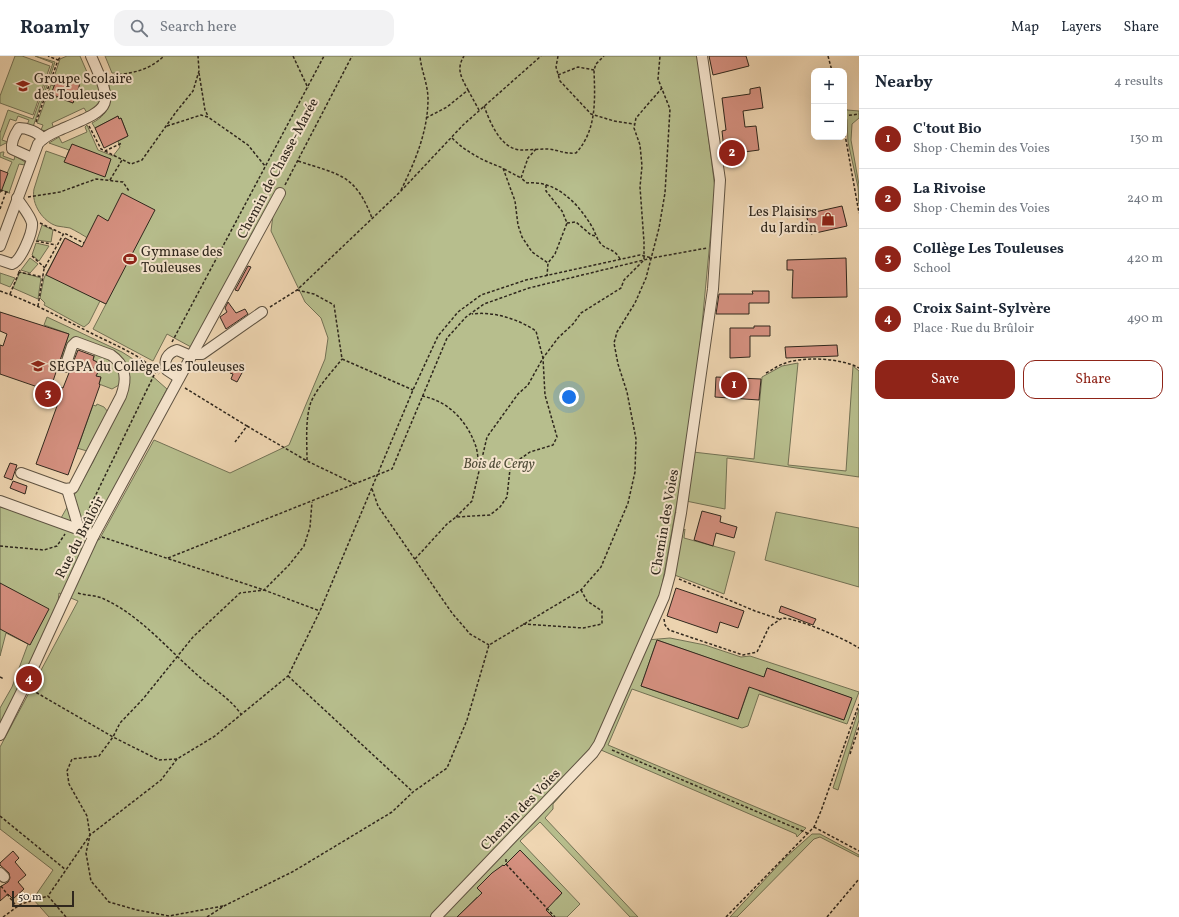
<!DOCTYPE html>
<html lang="en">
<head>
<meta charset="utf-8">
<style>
  :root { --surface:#fff; --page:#f2f2f3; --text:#1f2937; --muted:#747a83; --line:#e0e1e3; --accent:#8f2418 }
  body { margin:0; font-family:Vollkorn,serif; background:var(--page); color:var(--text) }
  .controls { position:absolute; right:12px; top:12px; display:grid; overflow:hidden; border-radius:8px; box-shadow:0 4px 16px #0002 }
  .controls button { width:36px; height:36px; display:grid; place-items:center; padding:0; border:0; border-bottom:1px solid var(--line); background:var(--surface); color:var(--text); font:20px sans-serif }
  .scale { position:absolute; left:12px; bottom:10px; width:62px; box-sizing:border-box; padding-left:4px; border:2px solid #2f271d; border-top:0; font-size:11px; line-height:14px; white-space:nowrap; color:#2f271d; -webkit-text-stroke:3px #f5e4cd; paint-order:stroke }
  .you { position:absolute; left:569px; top:341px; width:14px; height:14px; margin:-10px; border:3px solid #fff; border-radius:50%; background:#1a73e8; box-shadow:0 0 0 6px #1a73e833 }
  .badge { display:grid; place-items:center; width:26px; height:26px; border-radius:50%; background:var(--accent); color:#fff; font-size:13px; font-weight:700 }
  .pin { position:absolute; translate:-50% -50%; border:2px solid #fff; box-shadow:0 1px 4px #0006 }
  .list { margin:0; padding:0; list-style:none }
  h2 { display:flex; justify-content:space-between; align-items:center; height:52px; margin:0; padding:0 16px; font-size:17px }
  h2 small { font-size:13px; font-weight:400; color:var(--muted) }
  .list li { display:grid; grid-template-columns:26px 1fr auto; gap:12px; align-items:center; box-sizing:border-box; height:60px; padding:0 16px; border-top:1px solid var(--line) }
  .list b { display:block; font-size:15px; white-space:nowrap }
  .list p { margin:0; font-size:13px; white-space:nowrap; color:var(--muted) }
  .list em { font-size:13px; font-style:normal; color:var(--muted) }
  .actions { display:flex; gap:8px; padding:12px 16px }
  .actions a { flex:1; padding:9px 0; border:1px solid var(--accent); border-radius:12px; text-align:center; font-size:14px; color:var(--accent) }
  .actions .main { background:var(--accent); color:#fff }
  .icon { flex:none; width:22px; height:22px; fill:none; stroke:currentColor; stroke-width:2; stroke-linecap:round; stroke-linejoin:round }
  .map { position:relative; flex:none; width:859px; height:861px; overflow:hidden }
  header { display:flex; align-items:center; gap:24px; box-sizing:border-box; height:56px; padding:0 20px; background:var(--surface); border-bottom:1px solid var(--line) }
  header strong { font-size:19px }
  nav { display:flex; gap:22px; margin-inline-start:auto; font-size:14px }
  .search { width:280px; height:36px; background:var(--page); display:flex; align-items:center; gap:10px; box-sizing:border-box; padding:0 14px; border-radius:12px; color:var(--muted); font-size:15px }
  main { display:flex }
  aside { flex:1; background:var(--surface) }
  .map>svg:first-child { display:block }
  .green { fill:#b7be8d; stroke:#737255; fill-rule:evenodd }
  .building { fill:#d69181; stroke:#2f271d }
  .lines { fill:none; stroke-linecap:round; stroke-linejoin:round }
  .minor-casing { stroke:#5f5342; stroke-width:12 }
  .path { stroke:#2f271d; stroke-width:1.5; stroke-dasharray:3 2; stroke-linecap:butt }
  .minor { stroke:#f5e4cd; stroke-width:10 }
  .labels { text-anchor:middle; stroke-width:4; stroke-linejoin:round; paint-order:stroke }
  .poi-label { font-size:14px; fill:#2f271d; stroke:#f5e4cd; text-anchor:start }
  .street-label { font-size:14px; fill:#2f271d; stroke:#f5e4cd }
  .park-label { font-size:14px; font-style:italic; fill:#514d39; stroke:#f5e4cd }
</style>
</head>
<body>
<header>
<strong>Roamly</strong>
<div class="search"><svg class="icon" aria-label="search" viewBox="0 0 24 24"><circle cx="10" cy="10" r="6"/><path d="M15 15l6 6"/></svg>Search here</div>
<nav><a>Map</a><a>Layers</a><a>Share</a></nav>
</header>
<main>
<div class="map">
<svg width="859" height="861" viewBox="0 0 859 861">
  <rect width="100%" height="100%" fill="#efd6b2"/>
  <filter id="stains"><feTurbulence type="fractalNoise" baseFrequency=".005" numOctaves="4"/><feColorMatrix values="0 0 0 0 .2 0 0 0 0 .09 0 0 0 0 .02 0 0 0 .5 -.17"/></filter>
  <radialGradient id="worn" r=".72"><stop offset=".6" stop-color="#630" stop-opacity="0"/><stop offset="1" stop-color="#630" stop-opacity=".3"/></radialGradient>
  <g class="green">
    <polygon points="15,0 22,0 50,10 33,59 0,47 0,40"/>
    <polygon points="35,0 55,6 33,71 27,69 29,64 18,60 16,65 10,63 2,84 8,86 0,90 0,77 8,54 33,63 53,7"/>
    <path d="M67,0H80L90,23L96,21L102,35L100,49L87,57L84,52L52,67L54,73L46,75L41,74L43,69L37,67L51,29L54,30L55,41L73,47C76,40 78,34 80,27L63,20L54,21L60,3Z"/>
    <path d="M105,0H698L715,132L694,353L661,535L602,683L436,861H49L33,843L53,814L0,773V691L78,545L59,537L57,556L0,669V652L12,631L28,588L6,577L0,600V448L57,469L93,406L120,348L126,315L78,284L62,312L58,310L63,301L62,298L69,278L44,269L47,261L122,296L133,303L167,333L89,480L99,484L154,384L230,417L289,389L325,303L328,282L321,262L305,246L271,175L273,159L285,137L279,132L191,291L167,278L153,305L93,273L106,248L100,245L89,267L84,271L44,249L45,247L40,242L44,222L65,182L84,192L89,183C83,179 76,175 70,172C66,171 61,171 57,170C43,166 31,148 34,133L46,95L66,102L69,94L49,87L59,81L62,87L87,76L85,71L87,69L98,94L113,100L120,91L118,85L128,80L121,62L119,63L118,60L95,72L92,67C112,57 113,41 107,22L119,20L120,17H112Z"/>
    <polygon points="844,46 847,54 859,55 859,62 852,68 851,84 859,129 859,148 858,131 848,86 847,64 844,54"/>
    <polygon points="2,96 4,96 3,100 14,104 15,100 25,106 25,109 19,108 9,137 0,133 12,106 0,101 0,97"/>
    <polygon points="42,169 53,174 51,186 37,184"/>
    <polygon points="36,187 49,190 39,205 32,199"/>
    <polygon points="30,202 38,208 30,217 21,214"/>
    <polygon points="20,216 41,222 38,243 13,232"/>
    <polygon points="0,217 15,222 10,231 0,227"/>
    <polygon points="74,290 110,301 122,319 119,329 112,333 99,328 101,322 96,320 99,314 94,312 97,306 93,304 95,298 77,292 69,314 66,313"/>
    <polygon points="798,307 788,409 846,415 853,310 859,315 859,421 727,402 725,453 686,445 693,396 754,403 762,321 782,310"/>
    <polygon points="97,348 104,351 108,356 87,395 70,390 78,391 93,349 96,350"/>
    <polygon points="776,456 859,472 859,531 765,504"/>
    <polygon points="685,473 684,482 735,496 724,538 672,518 681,477"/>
    <path d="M670,582L705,589L741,601L750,600L859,636L847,668L759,638L748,670L742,672L632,633L608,689L806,772L797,781L796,778L601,694L553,748V753L545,762L638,861H630L540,766L520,785L580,848L567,861H549L551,859L503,809L495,816L520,861L484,825L477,832L505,861H497L477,841L457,861H438L598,695L647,584ZM657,584L754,618L738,663L641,630ZM767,612L851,642L844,664L759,635ZM520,795L562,837L557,843H556Z"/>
    <polygon points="859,653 859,664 838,734 833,732"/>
    <polygon points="812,778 820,778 859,799 859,801 820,781 814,783 737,861 730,861 785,802"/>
  </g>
  <g class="building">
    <polygon points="709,0 746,0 749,10 713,19"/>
    <polygon points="58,20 80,27 75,44 74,44 73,47 51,38"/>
    <polygon points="760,31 763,52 743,55 745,71 756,70 759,94 737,97 738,102 725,103 722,75 726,74 722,42 750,38 750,33"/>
    <polygon points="118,60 119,63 121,62 128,80 104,92 95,72"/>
    <polygon points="72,88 111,103 105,121 64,106"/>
    <polygon points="0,114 8,117 1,136 0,136"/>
    <polygon points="122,137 155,154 106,248 46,219 65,182 82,191 98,159 108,165"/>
    <polygon points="842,150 847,170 811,178 806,158"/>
    <polygon points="846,202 847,241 792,242 793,214 787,214 787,204"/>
    <polygon points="248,210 251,211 238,235 235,234"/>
    <polygon points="752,235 769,235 769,247 749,247 749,258 716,258 719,238 753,238"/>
    <polygon points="228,246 236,257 245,253 248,258 226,273 220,261 227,256 225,252"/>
    <polygon points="0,256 69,278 52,328 63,332 78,294 94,300 93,304 97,306 94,312 99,314 96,320 101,321 99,328 100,329 68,419 36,408 61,339 0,318 0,289 3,290 7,278 0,275"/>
    <polygon points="754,270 770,270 770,280 750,280 750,301 730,302 730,272 754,272"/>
    <polygon points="837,289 838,300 786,302 785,291"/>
    <polygon points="233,311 243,315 237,326 231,323 233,318 230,317"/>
    <polygon points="716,321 761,323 759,344 715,341"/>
    <polygon points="10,407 17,409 12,424 4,421"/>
    <polygon points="13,425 27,430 25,438 10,432"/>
    <polygon points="702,455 721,460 720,466 737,471 734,482 716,477 713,490 694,484"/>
    <polygon points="0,527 49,553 30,589 0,573"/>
    <polygon points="676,532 744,555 738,572 720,566 717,577 667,560"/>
    <polygon points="781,550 816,563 813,569 779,556"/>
    <polygon points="657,584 764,621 767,612 852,642 844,664 749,631 738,663 641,630"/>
    <polygon points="520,794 562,837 546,854 553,861 457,861 482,837 477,832 492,817 503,809 504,810"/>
    <polygon points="13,795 19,802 15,806 26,819 18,826 24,833 13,843 8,838 0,845 0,831 8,826 10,822 9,817 0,809 0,807"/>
  </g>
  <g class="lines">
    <g class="minor-casing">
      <g id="minor">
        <path d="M32,102L12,93C11,86 15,78 19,72C27,72 38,76 43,83"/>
        <path d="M0,190L38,88C44,80 53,77 62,73C113,51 114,52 91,0"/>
        <path d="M0,204L12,208C21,205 33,176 32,167C30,159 21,149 17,142"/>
        <polyline points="192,298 202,298 262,256"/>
        <path d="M179,322L167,314C163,305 167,297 177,294L191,300"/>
        <path d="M21,417L65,433L73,432L121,340C127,324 127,310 111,299L76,286L72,290L65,311"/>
        <polyline points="67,433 79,473"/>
        <polyline points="0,445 94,479"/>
        <polyline points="0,679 25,629 94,479 280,137"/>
        <polyline points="0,817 4,821"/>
        <polyline points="436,861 593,697 599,688 664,541 670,519 681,457 713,233 720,124 702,0"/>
      </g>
    </g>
    <g class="path">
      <polyline points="293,0 308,32"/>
      <polyline points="558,0 556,11 560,25 591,58 614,65 634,68"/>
      <polyline points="828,0 832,15"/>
      <polyline points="58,4 61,0"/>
      <polyline points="199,17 205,54 208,60"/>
      <polyline points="558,19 578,11 594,14"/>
      <path d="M109,20C131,17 147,16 164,0"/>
      <polyline points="468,34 479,54"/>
      <path d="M484,50C490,66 500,92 520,94C529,94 539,93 548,93C559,94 564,98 576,97C597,74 595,44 594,14L596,8L604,0"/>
      <polyline points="844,60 859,58"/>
      <path d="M426,62L447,51L468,34C461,21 456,13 464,0"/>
      <polyline points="36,66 58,4 48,0"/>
      <polyline points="89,70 101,93 105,95 122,87"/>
      <polyline points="167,70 201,59 208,61 248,89 265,110"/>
      <polyline points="844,73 859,157"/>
      <path d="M452,82C467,97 484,105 503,112L515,145L518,169L522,181L532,196L548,207"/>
      <path d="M536,93L528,102L521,122L527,127C555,124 577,146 591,169C595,175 596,182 601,188C608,195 614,192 620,203"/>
      <polyline points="105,95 131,108 142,104 176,56 193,35 199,15 198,0"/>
      <path d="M298,105C340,119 355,118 372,162"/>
      <polyline points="504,113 521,122"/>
      <polyline points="110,124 122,104"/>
      <polyline points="285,129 352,0"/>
      <polyline points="546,129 546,135 562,155 567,167 555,198 548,207 547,220"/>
      <polyline points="0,134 10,137"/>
      <path d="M401,134C415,106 428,75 428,43C428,28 421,14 420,0"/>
      <polyline points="28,141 60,136 96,123 123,126 129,135"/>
      <polyline points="0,153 6,136"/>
      <polyline points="40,167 63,178"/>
      <polyline points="567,167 576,166 591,179 596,180"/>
      <polyline points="36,185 56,189"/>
      <polyline points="32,200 45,212"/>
      <polyline points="18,216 43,221"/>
      <polyline points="297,234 314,238 334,249 342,303 413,334"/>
      <path d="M0,235C32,246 61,262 91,277C114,289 142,299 159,318"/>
      <polyline points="10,238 20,214"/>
      <polyline points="38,250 44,213 64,177 84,187"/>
      <polyline points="270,251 297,234 400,136 463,69 541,0"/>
      <polyline points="172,286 324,0"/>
      <path d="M766,317C772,314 777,310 783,308C801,300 842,302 859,312"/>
      <polyline points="185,332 247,370 235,386"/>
      <path d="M422,340C448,345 466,364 475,388C478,395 478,405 479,413"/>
      <polyline points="247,370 307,405 355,428"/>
      <path d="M307,404C307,386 305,363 311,346C318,330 332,316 342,303"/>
      <polyline points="372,433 378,450 452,557 470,578 489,589"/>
      <polyline points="85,461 157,313"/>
      <path d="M456,461L472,445L487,381L518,338L528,329L543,302L536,275C518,263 493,255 472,258"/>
      <polyline points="102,481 264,534 320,555"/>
      <polyline points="0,490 44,494 57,490 65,478"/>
      <polyline points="168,502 392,413 447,282 466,261 484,248 529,232 652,202 707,192"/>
      <polyline points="415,503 447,468 456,461 490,459 500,451 507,441 510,413 517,405 530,396 553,389 557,381 545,339 543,302 558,282 573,268 581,257 621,232 624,224 644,204 644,186 640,131 642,110 640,89 634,72 636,62 662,32"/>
      <polyline points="679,523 755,555 779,563"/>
      <path d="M78,537C86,540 97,539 104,543C139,559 166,591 194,616C210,631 228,640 241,658"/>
      <path d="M664,563L665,569L669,574L743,599L757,596L769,571L782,562C800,563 843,582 859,592"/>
      <polyline points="523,568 583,572 602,568 602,555 587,545 581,534"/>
      <polyline points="288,620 412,735"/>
      <polyline points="0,621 4,623"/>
      <polyline points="32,634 113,681 159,704 177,703 215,680 288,620 320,555 413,334 438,280 458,256 481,239 526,224 640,199 652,202"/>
      <polyline points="612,694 807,777"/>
      <polyline points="850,698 859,671"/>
      <polyline points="0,760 66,814"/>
      <polyline points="814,771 859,795"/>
      <polyline points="506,803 506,808 555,861"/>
      <polyline points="1,830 17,851"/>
      <polyline points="223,850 169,860 137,854 109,846 91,825 86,797 90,779 87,760 69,728 67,715 72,703 99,700 113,681 120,667 143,643 193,581 240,537 264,534 289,509 304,490 310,471 312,446"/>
      <polyline points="3,861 21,848 48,840"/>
      <polyline points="66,861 48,840 90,779 161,724 177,703"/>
      <polyline points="207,861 224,850 294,815 392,756 413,736 447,712 467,664 489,589 581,534 601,511 628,447 635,416 636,383 627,336 618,308 614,287 617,276 635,247 646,222 659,172 665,137 670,53 658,23 660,0"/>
      <polyline points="726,861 814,771 821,755 859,648"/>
      <polyline points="827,861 859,823"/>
    </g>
    <use href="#minor" class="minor"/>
  </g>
  <defs>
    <g id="school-bare" transform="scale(1.08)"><path d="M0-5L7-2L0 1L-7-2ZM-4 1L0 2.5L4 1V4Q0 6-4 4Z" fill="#8f2418" stroke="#f5e4cd" stroke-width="2.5" paint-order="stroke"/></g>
    <g id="shop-bare" transform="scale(1.08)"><path d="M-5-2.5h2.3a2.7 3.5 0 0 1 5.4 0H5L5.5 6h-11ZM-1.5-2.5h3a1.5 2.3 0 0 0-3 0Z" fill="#8f2418" stroke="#f5e4cd" stroke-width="2.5" paint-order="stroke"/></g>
    <g id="stadium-bare" transform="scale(1.08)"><path d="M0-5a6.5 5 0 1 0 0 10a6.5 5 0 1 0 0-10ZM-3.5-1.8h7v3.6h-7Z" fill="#8f2418" stroke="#f5e4cd" stroke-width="2.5" paint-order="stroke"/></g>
  </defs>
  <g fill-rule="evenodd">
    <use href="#school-bare" x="23" y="30"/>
    <use href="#shop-bare" x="828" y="163"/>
    <use href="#stadium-bare" x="130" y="203"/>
    <use href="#school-bare" x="38" y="310"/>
  </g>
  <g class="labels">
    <g class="poi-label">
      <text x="34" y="27">Groupe Scolaire<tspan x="34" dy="16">des Touleuses</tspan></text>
      <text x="817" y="160" text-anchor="end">Les Plaisirs<tspan x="817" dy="16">du Jardin</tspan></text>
      <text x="141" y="200">Gymnase des<tspan x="141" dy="16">Touleuses</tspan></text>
      <text x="49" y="315">SEGPA du Collège Les Touleuses</text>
    </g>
    <g class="street-label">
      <text transform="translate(277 112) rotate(-62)" y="5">Chemin de Chasse-Marée</text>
      <text transform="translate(664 466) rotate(-80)" y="5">Chemin des Voies</text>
      <text transform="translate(79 481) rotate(-63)" y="5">Rue du Brûloir</text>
      <text transform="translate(520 753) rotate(-46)" y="5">Chemin des Voies</text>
    </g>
    <g class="park-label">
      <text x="499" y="412">Bois de Cergy</text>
    </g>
  </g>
  <rect width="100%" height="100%" filter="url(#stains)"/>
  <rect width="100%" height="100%" fill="url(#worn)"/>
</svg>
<div class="controls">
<button>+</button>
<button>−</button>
</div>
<div class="scale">50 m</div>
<div class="you"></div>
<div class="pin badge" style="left:734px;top:329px">1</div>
<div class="pin badge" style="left:732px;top:97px">2</div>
<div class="pin badge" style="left:48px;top:338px">3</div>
<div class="pin badge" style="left:29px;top:623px">4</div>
</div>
<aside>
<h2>Nearby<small>4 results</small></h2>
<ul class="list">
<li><span class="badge">1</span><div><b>C'tout Bio</b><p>Shop · Chemin des Voies</p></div><em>130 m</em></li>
<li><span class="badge">2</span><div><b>La Rivoise</b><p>Shop · Chemin des Voies</p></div><em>240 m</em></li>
<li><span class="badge">3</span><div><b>Collège Les Touleuses</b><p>School</p></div><em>420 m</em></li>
<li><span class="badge">4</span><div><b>Croix Saint-Sylvère</b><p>Place · Rue du Brûloir</p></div><em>490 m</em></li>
</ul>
<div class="actions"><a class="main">Save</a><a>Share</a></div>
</aside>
</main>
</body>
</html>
